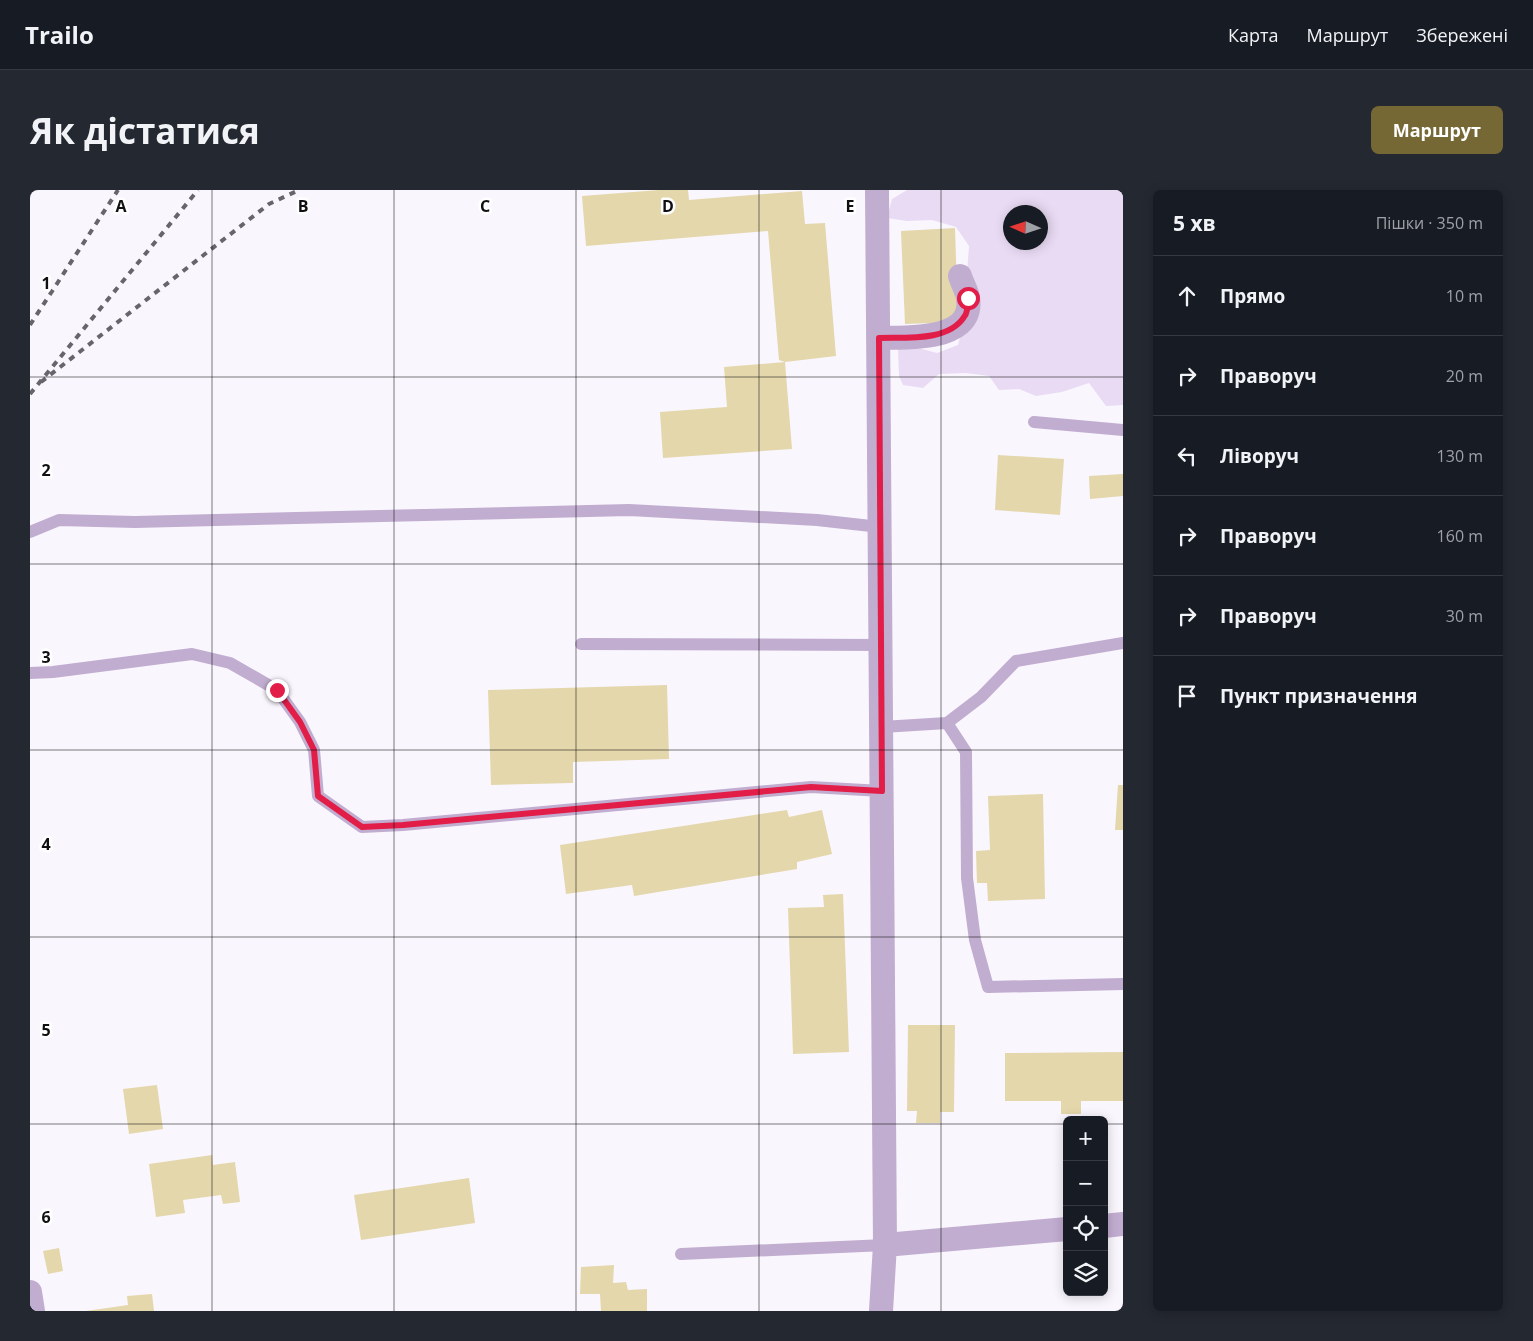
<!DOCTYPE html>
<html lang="uk">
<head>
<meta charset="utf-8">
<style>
  :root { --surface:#171b24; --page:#242831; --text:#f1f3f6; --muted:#9ea1a6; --line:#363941; --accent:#766835 }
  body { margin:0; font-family:"Open Sans",sans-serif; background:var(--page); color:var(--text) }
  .controls { position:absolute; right:15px; bottom:15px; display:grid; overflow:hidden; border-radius:8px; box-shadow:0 2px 12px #0003 }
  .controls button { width:45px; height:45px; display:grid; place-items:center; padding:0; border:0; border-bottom:1px solid var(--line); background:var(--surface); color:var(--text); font:25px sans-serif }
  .compass { position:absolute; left:973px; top:15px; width:45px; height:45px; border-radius:50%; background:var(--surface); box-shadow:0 2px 12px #0003; rotate:273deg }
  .stop { position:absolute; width:15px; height:15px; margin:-11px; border:4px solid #e11d48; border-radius:50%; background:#fff }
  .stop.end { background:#e11d48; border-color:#fff; box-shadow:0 1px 5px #0008 }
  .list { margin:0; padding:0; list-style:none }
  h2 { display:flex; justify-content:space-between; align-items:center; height:65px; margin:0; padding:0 20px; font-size:21px }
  h2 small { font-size:16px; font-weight:400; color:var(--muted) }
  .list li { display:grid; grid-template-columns:32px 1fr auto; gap:15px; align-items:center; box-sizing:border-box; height:80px; padding:0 20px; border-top:1px solid var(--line) }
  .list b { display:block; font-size:19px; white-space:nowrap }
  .list em { font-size:16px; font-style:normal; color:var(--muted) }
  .icon { flex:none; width:28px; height:28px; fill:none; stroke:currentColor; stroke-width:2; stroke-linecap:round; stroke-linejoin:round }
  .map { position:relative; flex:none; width:1093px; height:1121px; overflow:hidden; border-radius:8px }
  header { display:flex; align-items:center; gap:30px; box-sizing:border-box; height:70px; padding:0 25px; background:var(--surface); border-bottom:1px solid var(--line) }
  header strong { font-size:24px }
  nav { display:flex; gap:28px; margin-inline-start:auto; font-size:18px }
  .intro { display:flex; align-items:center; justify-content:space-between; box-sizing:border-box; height:120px; padding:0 30px }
  h1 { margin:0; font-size:35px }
  .button { padding:12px 22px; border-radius:8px; background:var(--accent); color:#fff; font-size:18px; font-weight:700 }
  main { display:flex; gap:30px; padding:0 30px }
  aside { flex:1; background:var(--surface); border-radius:8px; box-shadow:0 2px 12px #0003 }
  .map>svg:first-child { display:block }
  .green { fill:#e9dbf4; fill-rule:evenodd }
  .building { fill:#e3d7ab }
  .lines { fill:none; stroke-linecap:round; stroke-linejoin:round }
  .service { stroke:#c1add0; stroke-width:12 }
  .minor { stroke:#c1add0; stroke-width:24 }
  .rail { stroke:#676569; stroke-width:4; stroke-dasharray:6 6; stroke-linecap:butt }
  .route { stroke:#e11d48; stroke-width:6 }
  .grid { fill:none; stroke:#100f11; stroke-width:1; stroke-opacity:0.55 }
  .grid-label { font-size:16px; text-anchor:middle; font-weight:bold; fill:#100f11; stroke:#fff; stroke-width:5; stroke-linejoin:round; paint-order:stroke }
</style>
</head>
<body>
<header>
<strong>Trailo</strong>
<nav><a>Карта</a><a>Маршрут</a><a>Збережені</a></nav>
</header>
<div class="intro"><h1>Як дістатися</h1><a class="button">Маршрут</a></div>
<main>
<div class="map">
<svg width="1093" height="1121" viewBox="0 0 1093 1121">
  <rect width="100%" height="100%" fill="#faf6fe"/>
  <path class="green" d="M877,0H1093V215L1076,216L1059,193L1032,202L1006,206L989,199L969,200L959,186L936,183L909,184L893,198L873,195L869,186L868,158L881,156L907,163L928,155L933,136L939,56L926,37L902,30L877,31L857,28L862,9ZM981,22H1011V52H981Z"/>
  <g class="building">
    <polygon points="629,0 658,0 659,10 772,1 775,34 795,33 806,166 755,172 749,170 738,41 556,56 552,6"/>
    <polygon points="925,38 928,132 875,134 871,41"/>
    <polygon points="755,172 762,259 633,268 630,222 697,217 694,177"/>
    <polygon points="968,265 1034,269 1030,325 965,320"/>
    <polygon points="1093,284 1093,306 1060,309 1059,286"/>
    <polygon points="637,495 639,569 543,572 543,593 461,595 458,500"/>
    <polygon points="1088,595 1093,595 1093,640 1085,640"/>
    <polygon points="1013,604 1015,709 958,711 957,693 947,693 946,661 960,660 958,606"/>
    <polygon points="757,620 759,627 792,620 802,664 767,672 767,679 604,706 602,695 536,704 530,655"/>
    <polygon points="813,704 819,862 763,864 758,718 794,717 793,705"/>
    <polygon points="878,835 925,835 924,922 910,922 910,933 886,933 887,921 877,921"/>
    <polygon points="1093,862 1093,911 1051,911 1051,924 1031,924 1031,911 975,911 975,863"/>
    <polygon points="127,895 133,939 99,944 93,899"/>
    <polygon points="182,965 183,975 205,972 210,1012 193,1014 191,1005 153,1010 155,1023 126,1027 119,974"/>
    <polygon points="439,988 445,1033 331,1050 324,1005"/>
    <polygon points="29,1058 33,1081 18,1084 13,1061"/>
    <polygon points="584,1075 583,1093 596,1092 598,1100 617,1099 617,1121 571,1121 570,1104 550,1104 551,1077"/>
    <polygon points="122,1104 124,1121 56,1121 98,1115 97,1106"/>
  </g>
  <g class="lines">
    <g class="service">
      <polyline points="1004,232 1093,240"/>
      <polyline points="0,342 29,330 105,332 599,320 787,330 850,337"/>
      <polyline points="551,454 851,455"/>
      <polyline points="0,483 23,482 162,464 200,473 247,500 270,532 284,560 288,606 332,637 373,635 781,597 852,601"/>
      <polyline points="917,533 936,562 937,688 945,750 958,797 1093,794"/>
      <polyline points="852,537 917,533 951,507 986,471 1093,453"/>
      <polyline points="651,1064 855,1055"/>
    </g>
    <g class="minor">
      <polyline points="847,0 855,1055"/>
      <path d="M849,148C876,147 945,152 938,108C937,101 932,93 930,86"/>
      <polyline points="1074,1036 1093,1034"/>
      <polyline points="0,1102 3,1121"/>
      <polyline points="851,1121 855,1055 1037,1039"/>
    </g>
    <g class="rail">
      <polyline points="0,135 88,0"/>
      <polyline points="11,192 239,14 269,0"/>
      <polyline points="0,204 168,0"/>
    </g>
  </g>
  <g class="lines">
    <path class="route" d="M247,500L270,532L284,560L288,606L332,637L373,635L781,597L852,601L849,148C875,147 918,152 934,127C938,123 938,114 938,108"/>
  </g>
  <path class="grid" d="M182,0V1121M364,0V1121M546,0V1121M729,0V1121M911,0V1121M0,187H1093M0,374H1093M0,560H1093M0,747H1093M0,934H1037M1074,934H1093"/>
  <g class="grid-label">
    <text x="91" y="22">A</text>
    <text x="273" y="22">B</text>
    <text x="455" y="22">C</text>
    <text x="638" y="22">D</text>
    <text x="820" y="22">E</text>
    <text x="16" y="99">1</text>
    <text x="16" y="286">2</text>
    <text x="16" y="473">3</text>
    <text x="16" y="660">4</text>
    <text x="16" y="846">5</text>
    <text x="16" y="1033">6</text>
  </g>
</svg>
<div class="controls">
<button>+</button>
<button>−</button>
<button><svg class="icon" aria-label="locate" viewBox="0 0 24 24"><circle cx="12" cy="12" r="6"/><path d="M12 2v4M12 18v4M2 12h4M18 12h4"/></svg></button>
<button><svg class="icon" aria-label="layers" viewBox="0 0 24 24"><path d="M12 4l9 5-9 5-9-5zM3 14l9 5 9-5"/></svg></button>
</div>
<svg class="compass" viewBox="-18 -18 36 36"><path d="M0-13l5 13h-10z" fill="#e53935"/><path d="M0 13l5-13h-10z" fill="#9ea1a6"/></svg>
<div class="stop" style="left:938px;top:108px"></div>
<div class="stop end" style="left:247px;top:500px"></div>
</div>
<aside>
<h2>5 хв<small>Пішки · 350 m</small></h2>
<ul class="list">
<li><svg class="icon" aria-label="ahead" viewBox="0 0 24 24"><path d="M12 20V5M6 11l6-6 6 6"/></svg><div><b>Прямо</b></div><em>10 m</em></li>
<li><svg class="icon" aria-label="right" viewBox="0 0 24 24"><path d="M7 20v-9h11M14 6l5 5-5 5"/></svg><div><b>Праворуч</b></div><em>20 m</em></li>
<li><svg class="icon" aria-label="left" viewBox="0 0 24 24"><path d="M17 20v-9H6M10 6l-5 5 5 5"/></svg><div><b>Ліворуч</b></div><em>130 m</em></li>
<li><svg class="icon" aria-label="right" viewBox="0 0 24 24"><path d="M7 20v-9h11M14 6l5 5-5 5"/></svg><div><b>Праворуч</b></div><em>160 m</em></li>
<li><svg class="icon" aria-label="right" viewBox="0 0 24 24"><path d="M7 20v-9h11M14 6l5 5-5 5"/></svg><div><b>Праворуч</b></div><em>30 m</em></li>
<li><svg class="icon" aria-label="arrive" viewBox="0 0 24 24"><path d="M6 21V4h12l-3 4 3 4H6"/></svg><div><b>Пункт призначення</b></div></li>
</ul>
</aside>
</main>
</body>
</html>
